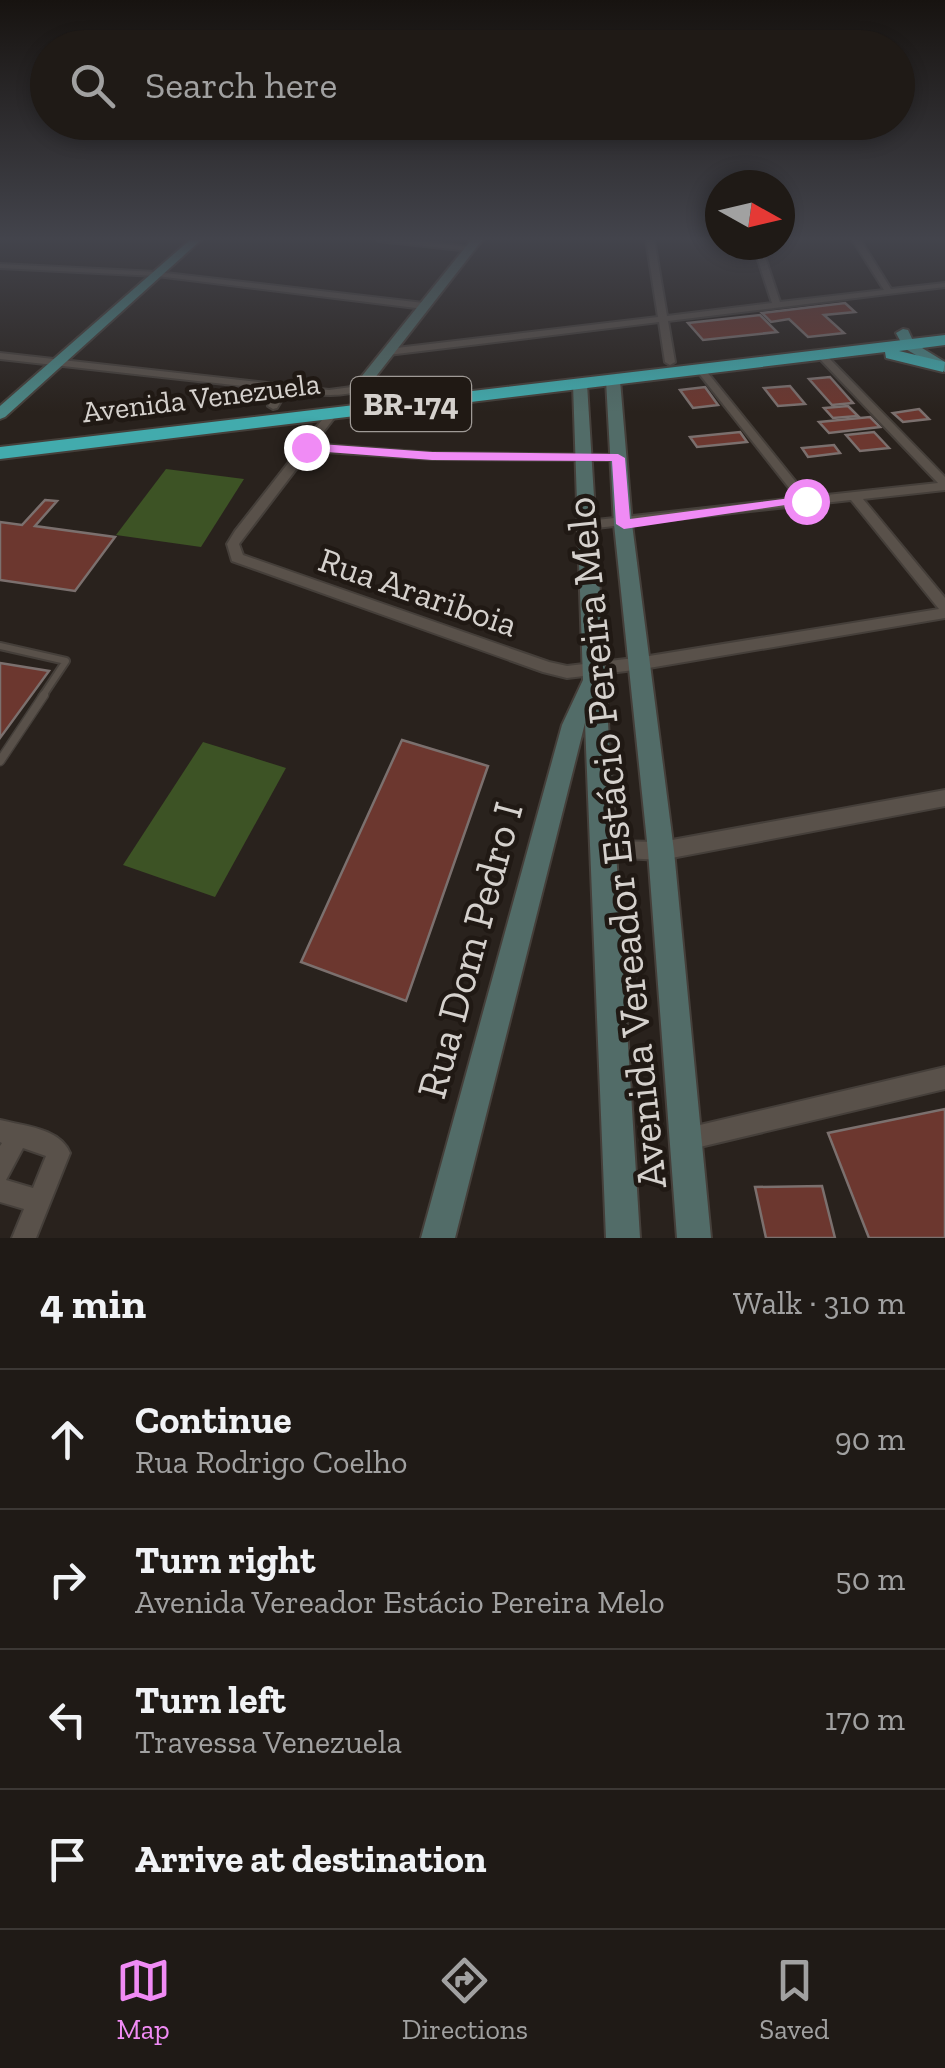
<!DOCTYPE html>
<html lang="en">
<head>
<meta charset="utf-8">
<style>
  :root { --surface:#1f1a16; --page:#2c2723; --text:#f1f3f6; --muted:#a1a1a1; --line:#3c3835; --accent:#f08bf5 }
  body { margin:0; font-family:"Zilla Slab",serif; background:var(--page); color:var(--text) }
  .compass { position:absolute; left:705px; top:170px; width:90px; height:90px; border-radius:50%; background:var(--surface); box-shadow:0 5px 15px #0003; rotate:98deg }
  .stop { position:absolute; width:30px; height:30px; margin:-22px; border:8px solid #f08bf5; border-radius:50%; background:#fff }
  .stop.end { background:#f08bf5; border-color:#fff; box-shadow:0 2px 10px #0008 }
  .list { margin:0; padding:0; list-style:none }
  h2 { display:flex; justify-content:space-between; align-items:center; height:130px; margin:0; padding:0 40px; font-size:42px }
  h2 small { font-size:32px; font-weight:400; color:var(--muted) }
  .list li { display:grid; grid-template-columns:65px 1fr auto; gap:30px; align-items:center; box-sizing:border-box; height:140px; padding:0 40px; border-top:2px solid var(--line) }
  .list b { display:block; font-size:38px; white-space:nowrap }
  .list p { margin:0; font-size:32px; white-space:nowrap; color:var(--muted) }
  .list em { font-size:32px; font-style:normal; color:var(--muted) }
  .icon { flex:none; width:55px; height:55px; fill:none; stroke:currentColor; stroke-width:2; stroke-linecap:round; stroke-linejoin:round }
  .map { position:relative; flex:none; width:945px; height:1238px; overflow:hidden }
  .search { position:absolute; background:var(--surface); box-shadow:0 5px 15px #0003; left:30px; right:30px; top:30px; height:110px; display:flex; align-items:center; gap:25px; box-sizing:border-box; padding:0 35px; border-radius:55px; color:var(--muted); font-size:38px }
  .sheet { height:690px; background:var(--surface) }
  nav { display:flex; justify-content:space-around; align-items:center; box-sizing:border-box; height:140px; border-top:2px solid var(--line); background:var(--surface); font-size:28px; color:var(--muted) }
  nav a { display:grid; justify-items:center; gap:5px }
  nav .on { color:var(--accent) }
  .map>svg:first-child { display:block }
  .green { fill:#3d5325 }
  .building { fill:#6c372f; stroke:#7b706e; stroke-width:2.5 }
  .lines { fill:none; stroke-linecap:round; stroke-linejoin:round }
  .lane-far1-casing { stroke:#453f3a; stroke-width:10 }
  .lane-casing { stroke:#453f3a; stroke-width:11 }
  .street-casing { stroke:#453f3a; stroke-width:4 }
  .secondary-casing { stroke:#453f3a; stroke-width:4 }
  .primary-casing { stroke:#453f3a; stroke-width:4 }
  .highway-casing { stroke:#453f3a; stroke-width:4 }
  .lane-far1 { stroke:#59514a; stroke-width:6 }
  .lane { stroke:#59514a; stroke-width:8 }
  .street { fill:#59514a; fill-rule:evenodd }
  .secondary { fill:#526c68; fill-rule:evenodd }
  .primary { fill:#4b8785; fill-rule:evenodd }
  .highway { fill:#42abad; fill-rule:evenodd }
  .route { fill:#f08bf5 }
  .labels { text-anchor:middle; stroke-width:9; stroke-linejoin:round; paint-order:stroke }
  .far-street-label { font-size:30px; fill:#d5d1cd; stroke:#201914 }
  .shield { fill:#201914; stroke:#9f9a96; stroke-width:2.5 }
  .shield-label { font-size:32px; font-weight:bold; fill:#d5d1cd }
  .street-label { font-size:35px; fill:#d5d1cd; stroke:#201914 }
  .near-street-label { font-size:42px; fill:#d5d1cd; stroke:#201914 }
</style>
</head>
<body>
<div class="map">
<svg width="945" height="1238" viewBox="0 0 945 1238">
  <rect width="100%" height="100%" fill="#29221d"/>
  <g class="green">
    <polygon points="166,469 244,479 201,547 116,535"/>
    <polygon points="203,742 286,768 215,897 123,865"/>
  </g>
  <g class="building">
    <polygon points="845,303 855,312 824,315 844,333 808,337 789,319 771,322 762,313"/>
    <polygon points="760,315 777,332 703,340 688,323"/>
    <polygon points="830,377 853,403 832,405 809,379"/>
    <polygon points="790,386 805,404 778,406 764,388"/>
    <polygon points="705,387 718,405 693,408 680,390"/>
    <polygon points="848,406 858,416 833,418 824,408"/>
    <polygon points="919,409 929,419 903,422 893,413"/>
    <polygon points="870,417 880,427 829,433 819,422"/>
    <polygon points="740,432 747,442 697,447 690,437"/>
    <polygon points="874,432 889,448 860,451 846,435"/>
    <polygon points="834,445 840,453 808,457 802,448"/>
    <polygon points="45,500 57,501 35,526 115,537 75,591 0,580 0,522 22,525"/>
    <polygon points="0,663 49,671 0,738"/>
    <polygon points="402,740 488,766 406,1001 301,962"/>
    <polygon points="945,1109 945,1238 869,1238 828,1133"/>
    <polygon points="822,1186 835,1238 766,1238 755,1187"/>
  </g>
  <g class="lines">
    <g class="lane-far1-casing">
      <polyline id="lane-far1" points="0,646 66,661 42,697"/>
    </g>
    <g class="lane-casing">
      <polyline id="lane" points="0,761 44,695"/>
    </g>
    <g class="street-casing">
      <g id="street">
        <polygon points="375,239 399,239 470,247 474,249 470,251 379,241"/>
        <polygon points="646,239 654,239 667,316 772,303 753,245 761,245 780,302 884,290 852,239 860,239 891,289 945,283 945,287 668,321 675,362 670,365 665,362 659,322 388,355 383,352 388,349 658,317"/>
        <polygon points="0,264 157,272 424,303 428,306 424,309 157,276 0,268"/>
        <polygon points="821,352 824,353 945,477 945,490 863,499 945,598 945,618 643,669 567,678 543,672 232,561 227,544 235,531 329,411 333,410 338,413 314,444 432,453 622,455 624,457 618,460 432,459 310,451 239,544 243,555 549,662 567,666 643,657 939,609 851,500 587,529 581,525 587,521 797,498 697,371 695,369 700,366 703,367 808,497 938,483 818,357 818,353"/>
        <path d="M0,353L329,390L359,386L364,389C340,399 313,394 287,391L277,408L273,409L268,406L278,390L0,359Z"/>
        <polygon points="945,790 945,806 661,860 606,857 600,855 597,849 600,843 606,841 661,842"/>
        <polygon points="945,1067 945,1089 683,1151 675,1148 672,1140 675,1132 683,1129"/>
        <path d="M0,1120C24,1126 60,1128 70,1153L36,1238H12L24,1209L0,1202V1146L2,1143L0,1142ZM23,1148L46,1156L33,1188L6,1180Z"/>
      </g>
    </g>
    <g class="secondary-casing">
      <g id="secondary">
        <polygon points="472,239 483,239 367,388 376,396 374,399 364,399 354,392 354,386"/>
        <polygon points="613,376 620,380 632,524 674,851 711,1238 677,1238 648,851 614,524 606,380"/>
        <polygon points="580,380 587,384 640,1238 606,1238 585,723 455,1238 421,1238 562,725 583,680 573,384"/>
      </g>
    </g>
    <g class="primary-casing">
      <g id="primary">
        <polygon points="191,239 202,239 5,417 0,419 0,406"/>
        <polygon points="903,329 908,330 914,343 945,362 945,372 904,348 896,333"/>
      </g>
    </g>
    <g class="highway-casing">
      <polygon id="highway" points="945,335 945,345 899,351 945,362 943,372 886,358 885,352 0,459 0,447"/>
    </g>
    <use href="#lane-far1" class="lane-far1"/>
    <use href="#lane" class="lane"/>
    <use href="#street" class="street"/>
    <use href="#secondary" class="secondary"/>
    <use href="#primary" class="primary"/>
    <use href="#highway" class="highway"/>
  </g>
  <linearGradient id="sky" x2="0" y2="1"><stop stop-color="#171310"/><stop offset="0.58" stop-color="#43444c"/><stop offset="1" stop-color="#43444c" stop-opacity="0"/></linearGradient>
  <rect width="945" height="412" fill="url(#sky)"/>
  <polygon class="route" points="306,443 432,452 618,454 625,458 630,519 806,496 812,501 624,529 616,524 612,461 432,460 301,450"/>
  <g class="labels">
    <g class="far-street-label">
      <text transform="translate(201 398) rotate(-7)" y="10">Avenida Venezuela</text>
    </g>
    <rect class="shield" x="351" y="377" width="120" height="54" rx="8"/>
    <g class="shield-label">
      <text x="411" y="415">BR-174</text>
    </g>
    <g class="street-label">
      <text transform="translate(418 592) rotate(19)" y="12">Rua Arariboia</text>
    </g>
    <g class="near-street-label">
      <text transform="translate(615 843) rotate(-96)" y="15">Avenida Vereador Estácio Pereira Melo</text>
      <text transform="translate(469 950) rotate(-75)" y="15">Rua Dom Pedro I</text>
    </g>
  </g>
</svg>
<svg class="compass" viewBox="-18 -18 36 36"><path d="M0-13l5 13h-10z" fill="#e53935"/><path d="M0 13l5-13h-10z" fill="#a1a1a1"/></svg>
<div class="stop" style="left:806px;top:501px"></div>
<div class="stop end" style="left:306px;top:447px"></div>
<div class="search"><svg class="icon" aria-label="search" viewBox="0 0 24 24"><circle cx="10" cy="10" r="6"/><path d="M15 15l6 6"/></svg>Search here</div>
</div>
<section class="sheet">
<h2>4 min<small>Walk · 310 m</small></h2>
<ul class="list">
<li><svg class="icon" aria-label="ahead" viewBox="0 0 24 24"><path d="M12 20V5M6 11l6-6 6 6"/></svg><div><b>Continue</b><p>Rua Rodrigo Coelho</p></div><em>90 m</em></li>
<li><svg class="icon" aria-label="right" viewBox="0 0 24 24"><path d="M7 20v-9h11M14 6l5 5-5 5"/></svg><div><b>Turn right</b><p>Avenida Vereador Estácio Pereira Melo</p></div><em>50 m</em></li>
<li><svg class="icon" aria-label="left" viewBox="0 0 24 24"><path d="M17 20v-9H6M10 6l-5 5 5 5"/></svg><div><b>Turn left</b><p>Travessa Venezuela</p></div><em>170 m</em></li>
<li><svg class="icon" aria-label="arrive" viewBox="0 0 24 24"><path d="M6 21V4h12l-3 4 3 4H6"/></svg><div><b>Arrive at destination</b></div></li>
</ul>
</section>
<nav>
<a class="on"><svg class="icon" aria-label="map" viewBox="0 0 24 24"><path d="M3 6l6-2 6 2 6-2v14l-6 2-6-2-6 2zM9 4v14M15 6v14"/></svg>Map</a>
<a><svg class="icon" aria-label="directions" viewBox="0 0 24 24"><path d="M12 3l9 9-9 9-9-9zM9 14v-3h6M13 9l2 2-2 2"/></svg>Directions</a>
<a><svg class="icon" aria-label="saved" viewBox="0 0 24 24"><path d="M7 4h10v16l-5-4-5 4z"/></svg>Saved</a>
</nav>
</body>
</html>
